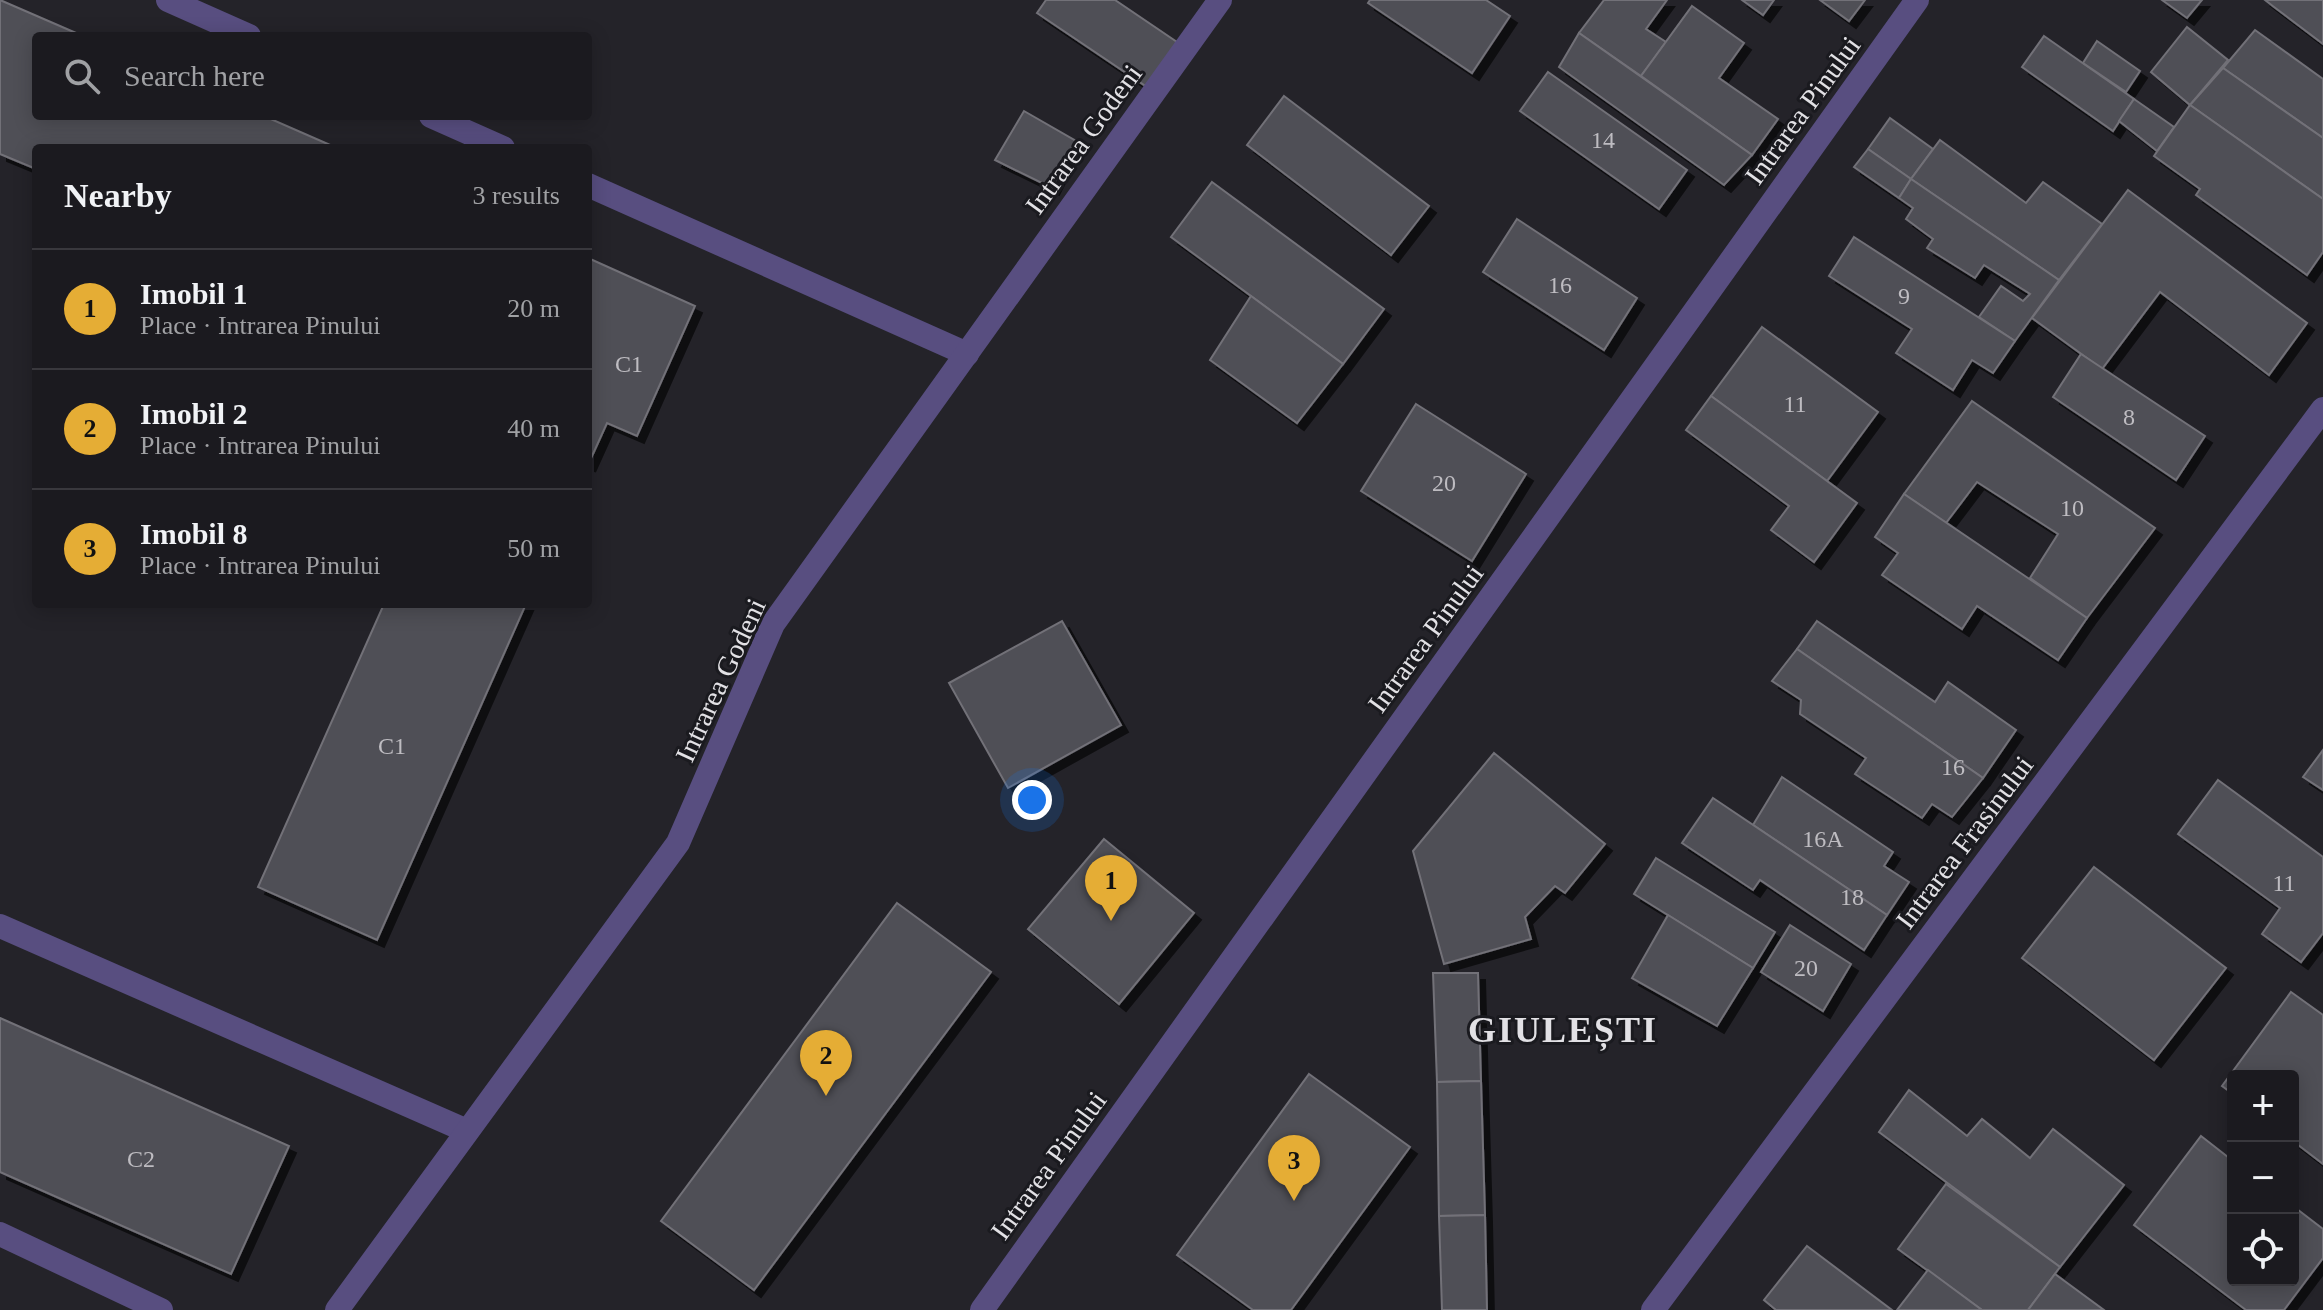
<!DOCTYPE html>
<html lang="en">
<head>
<meta charset="utf-8">
<style>
  :root { --surface:#1b1a1f; --page:#28272c; --text:#f1f3f6; --muted:#a0a1a4; --line:#39383d; --accent:#e5ad35 }
  body { margin:0; font-family:Georgia,serif; background:var(--page); color:var(--text) }
  .controls { position:absolute; right:24px; bottom:24px; display:grid; overflow:hidden; border-radius:8px; box-shadow:0 4px 20px #0003 }
  .controls button { width:72px; height:72px; display:grid; place-items:center; padding:0; border:0; border-bottom:2px solid var(--line); background:var(--surface); color:var(--text); font:40px sans-serif }
  .you { position:absolute; left:1032px; top:800px; width:28px; height:28px; margin:-20px; border:6px solid #fff; border-radius:50%; background:#1a73e8; box-shadow:0 0 0 12px #1a73e833 }
  .badge { display:grid; place-items:center; width:52px; height:52px; border-radius:50%; background:var(--accent); color:#111; font-size:26px; font-weight:700 }
  .pin { position:absolute; translate:-50% -66px; filter:drop-shadow(0 2px 4px #0008) }
  .pin::after { content:''; position:absolute; top:42px; width:28px; height:24px; background:inherit; clip-path:polygon(0 0,100% 0,50% 100%) }
  .list { margin:0; padding:0; list-style:none }
  h2 { display:flex; justify-content:space-between; align-items:center; height:104px; margin:0; padding:0 32px; font-size:34px }
  h2 small { font-size:26px; font-weight:400; color:var(--muted) }
  .list li { display:grid; grid-template-columns:52px 1fr auto; gap:24px; align-items:center; box-sizing:border-box; height:120px; padding:0 32px; border-top:2px solid var(--line) }
  .list b { display:block; font-size:30px; white-space:nowrap }
  .list p { margin:0; font-size:26px; white-space:nowrap; color:var(--muted) }
  .list em { font-size:26px; font-style:normal; color:var(--muted) }
  .icon { flex:none; width:44px; height:44px; fill:none; stroke:currentColor; stroke-width:2; stroke-linecap:round; stroke-linejoin:round }
  .map { position:relative; flex:none; width:2323px; height:1310px; overflow:hidden }
  .search { position:absolute; background:var(--surface); box-shadow:0 4px 20px #0003; left:32px; top:32px; width:560px; height:88px; display:flex; align-items:center; gap:20px; box-sizing:border-box; padding:0 28px; border-radius:8px; color:var(--muted); font-size:30px }
  .panel { position:absolute; background:var(--surface); box-shadow:0 4px 20px #0003; left:32px; top:144px; width:560px; height:464px; border-radius:8px }
  .map>svg:first-child { display:block }
  .building { fill:#504f56; stroke:#727178; stroke-width:2; filter:url(#shadow) }
  .lines { fill:none; stroke-linecap:round; stroke-linejoin:round }
  .lane { stroke:#584e80; stroke-width:24 }
  .street { stroke:#584e80; stroke-width:24 }
  .labels { text-anchor:middle; stroke-width:6; stroke-linejoin:round; paint-order:stroke }
  .number-label { font-size:24px; fill:#bebcc1 }
  .street-label { font-size:28px; fill:#e2e1e5; stroke:#1a1a1f }
  .district-label { font-size:36px; font-weight:bold; letter-spacing:2px; fill:#e2e1e5; stroke:#1a1a1f }
</style>
</head>
<body>
<div class="map">
<svg width="2323" height="1310" viewBox="0 0 2323 1310">
  <defs>
    <filter id="shadow"><feDropShadow dx="7" dy="7" stdDeviation="0" flood-color="#0009"/></filter>
  </defs>
  <rect width="100%" height="100%" fill="#242329"/>
  <g class="building">
    <polygon points="0,0 83,36 36,36 36,116 264,116 337,148 36,148 36,169 0,154"/>
    <polygon points="1046,0 1115,0 1177,42 1147,87 1037,13"/>
    <polygon points="1370,0 1486,0 1510,16 1472,73 1368,3"/>
    <polygon points="1604,0 1667,0 1646,29 1666,42 1641,76 1579,33"/>
    <polygon points="1742,0 1774,0 1763,15"/>
    <polygon points="1820,0 1865,0 1849,21"/>
    <polygon points="2162,0 2202,0 2187,18"/>
    <polygon points="2265,0 2323,0 2323,44 2274,7"/>
    <polygon points="1692,6 1744,43 1719,78 1778,119 1752,155 1641,76"/>
    <polygon points="2187,27 2228,60 2190,105 2151,72"/>
    <polygon points="2255,30 2323,79 2323,138 2223,68"/>
    <polygon points="1579,33 1752,155 1724,185 1559,67"/>
    <polygon points="2044,36 2134,99 2113,131 2022,67"/>
    <polygon points="2097,41 2140,71 2126,92 2083,63"/>
    <polygon points="2223,68 2323,138 2323,199 2190,105"/>
    <polygon points="1548,72 1687,170 1659,209 1520,111"/>
    <polygon points="1284,96 1429,206 1391,255 1247,145"/>
    <polygon points="2134,99 2174,127 2157,151 2119,121"/>
    <polygon points="2190,105 2323,199 2323,252 2307,275 2196,195 2200,189 2154,156"/>
    <polygon points="1024,111 1076,141 1052,188 995,160"/>
    <polygon points="1890,118 1933,149 1911,179 1868,149"/>
    <polygon points="1940,140 2026,203 2043,182 2102,224 2059,280 1911,179"/>
    <polygon points="1868,149 1911,179 1899,198 1854,167"/>
    <polygon points="1911,179 2059,280 2015,341 1979,317 2001,286 2023,301 2030,294 1984,265 1975,278 1927,248 1933,239 1906,219 1913,208 1899,198"/>
    <polygon points="1212,182 1384,309 1343,364 1171,237"/>
    <polygon points="2128,190 2307,323 2269,375 2160,292 2102,369 2032,318"/>
    <polygon points="1517,219 1637,298 1604,350 1483,272"/>
    <polygon points="1854,237 2015,341 1993,373 1972,360 1953,390 1896,353 1912,329 1829,276"/>
    <polygon points="588,258 695,306 637,436 607,423 588,465"/>
    <polygon points="1251,296 1343,364 1297,423 1210,360"/>
    <polygon points="1762,327 1878,412 1827,481 1711,396"/>
    <polygon points="2081,354 2205,436 2176,480 2053,397"/>
    <polygon points="1711,396 1857,503 1814,562 1771,530 1789,506 1686,430"/>
    <polygon points="1972,401 2155,528 2087,618 2030,578 2058,534 1977,482 1946,523 1904,494"/>
    <polygon points="1416,404 1526,474 1472,561 1361,491"/>
    <polygon points="1904,494 2087,618 2058,660 1977,606 1962,629 1882,575 1898,553 1875,537"/>
    <polygon points="384,604 526,604 377,940 258,887"/>
    <polygon points="1062,621 1121,725 1008,788 949,683"/>
    <polygon points="1817,621 1935,702 1948,682 2016,730 1983,778 1797,649"/>
    <polygon points="1797,649 1983,778 1952,817 1932,804 1922,818 1855,774 1866,758 1800,714 1801,700 1772,681"/>
    <polygon points="2323,750 2323,790 2303,777"/>
    <polygon points="1494,753 1605,844 1565,893 1555,886 1525,917 1531,939 1444,964 1413,851"/>
    <polygon points="1782,777 1893,852 1884,866 1909,882 1887,915 1753,825"/>
    <polygon points="2218,780 2323,857 2323,933 2301,962 2262,934 2280,908 2178,834"/>
    <polygon points="1713,798 1887,915 1864,950 1760,880 1753,890 1682,843"/>
    <polygon points="1104,839 1194,913 1119,1004 1028,929"/>
    <polygon points="1656,858 1775,932 1753,968 1634,894"/>
    <polygon points="2094,867 2226,968 2154,1060 2022,958"/>
    <polygon points="897,903 991,972 754,1290 661,1221"/>
    <polygon points="1668,915 1753,968 1717,1026 1632,978"/>
    <polygon points="1790,925 1851,964 1823,1011 1761,972"/>
    <polygon points="1433,973 1478,973 1481,1081 1437,1082"/>
    <polygon points="2291,992 2323,1015 2323,1164 2293,1141 2293,1076 2233,1076 2233,1094 2222,1086"/>
    <polygon points="0,1018 289,1146 231,1274 0,1172"/>
    <polygon points="1309,1074 1410,1147 1291,1310 1253,1310 1177,1255"/>
    <polygon points="1481,1081 1485,1215 1439,1216 1437,1082"/>
    <polygon points="1909,1090 1967,1136 1982,1119 2030,1158 2053,1129 2124,1185 2060,1267 1879,1132"/>
    <polygon points="2201,1136 2233,1161 2233,1280 2293,1280 2293,1206 2323,1229 2323,1258 2284,1310 2246,1310 2134,1225"/>
    <polygon points="1946,1184 2060,1267 2028,1310 1982,1310 1898,1249"/>
    <polygon points="1485,1215 1487,1310 1442,1310 1439,1216"/>
    <polygon points="1807,1246 1892,1310 1776,1310 1764,1300"/>
    <polygon points="1928,1270 1982,1310 1897,1310"/>
    <polygon points="2055,1274 2104,1310 2028,1310"/>
  </g>
  <g class="lines">
    <g class="lane">
      <polyline points="168,0 249,36"/>
      <polyline points="431,116 503,148"/>
      <polyline points="588,185 967,354"/>
      <polyline points="0,926 467,1131"/>
      <polyline points="0,1234 161,1310"/>
    </g>
    <g class="street">
      <polyline points="337,1310 678,843 773,624 1220,0"/>
      <polyline points="982,1310 1917,0"/>
      <polyline points="1653,1310 2323,409"/>
    </g>
  </g>
  <g class="labels">
    <g class="number-label">
      <text x="1603" y="148">14</text>
      <text x="1560" y="293">16</text>
      <text x="1904" y="304">9</text>
      <text x="629" y="372">C1</text>
      <text x="1795" y="412">11</text>
      <text x="2129" y="425">8</text>
      <text x="1444" y="491">20</text>
      <text x="2072" y="516">10</text>
      <text x="392" y="754">C1</text>
      <text x="1953" y="775">16</text>
      <text x="1823" y="847">16A</text>
      <text x="2284" y="891">11</text>
      <text x="1852" y="905">18</text>
      <text x="1806" y="976">20</text>
      <text x="141" y="1167">C2</text>
    </g>
    <g class="street-label">
      <text transform="translate(1802 110) rotate(-54)" y="10">Intrarea Pinului</text>
      <text transform="translate(1083 139) rotate(-54)" y="10">Intrarea Godeni</text>
      <text transform="translate(1425 638) rotate(-54)" y="10">Intrarea Pinului</text>
      <text transform="translate(720 680) rotate(-65)" y="10">Intrarea Godeni</text>
      <text transform="translate(1964 842) rotate(-53)" y="10">Intrarea Frasinului</text>
      <text transform="translate(1048 1165) rotate(-54)" y="10">Intrarea Pinului</text>
    </g>
    <g class="district-label">
      <text x="1563" y="1042">GIULEȘTI</text>
    </g>
  </g>
</svg>
<div class="controls">
<button>+</button>
<button>−</button>
<button><svg class="icon" aria-label="locate" viewBox="0 0 24 24"><circle cx="12" cy="12" r="6"/><path d="M12 2v4M12 18v4M2 12h4M18 12h4"/></svg></button>
</div>
<div class="you"></div>
<div class="pin badge" style="left:1111px;top:921px">1</div>
<div class="pin badge" style="left:826px;top:1096px">2</div>
<div class="pin badge" style="left:1294px;top:1201px">3</div>
<div class="search"><svg class="icon" aria-label="search" viewBox="0 0 24 24"><circle cx="10" cy="10" r="6"/><path d="M15 15l6 6"/></svg>Search here</div>
<section class="panel">
<h2>Nearby<small>3 results</small></h2>
<ul class="list">
<li><span class="badge">1</span><div><b>Imobil 1</b><p>Place · Intrarea Pinului</p></div><em>20 m</em></li>
<li><span class="badge">2</span><div><b>Imobil 2</b><p>Place · Intrarea Pinului</p></div><em>40 m</em></li>
<li><span class="badge">3</span><div><b>Imobil 8</b><p>Place · Intrarea Pinului</p></div><em>50 m</em></li>
</ul>
</section>
</div>
</body>
</html>
